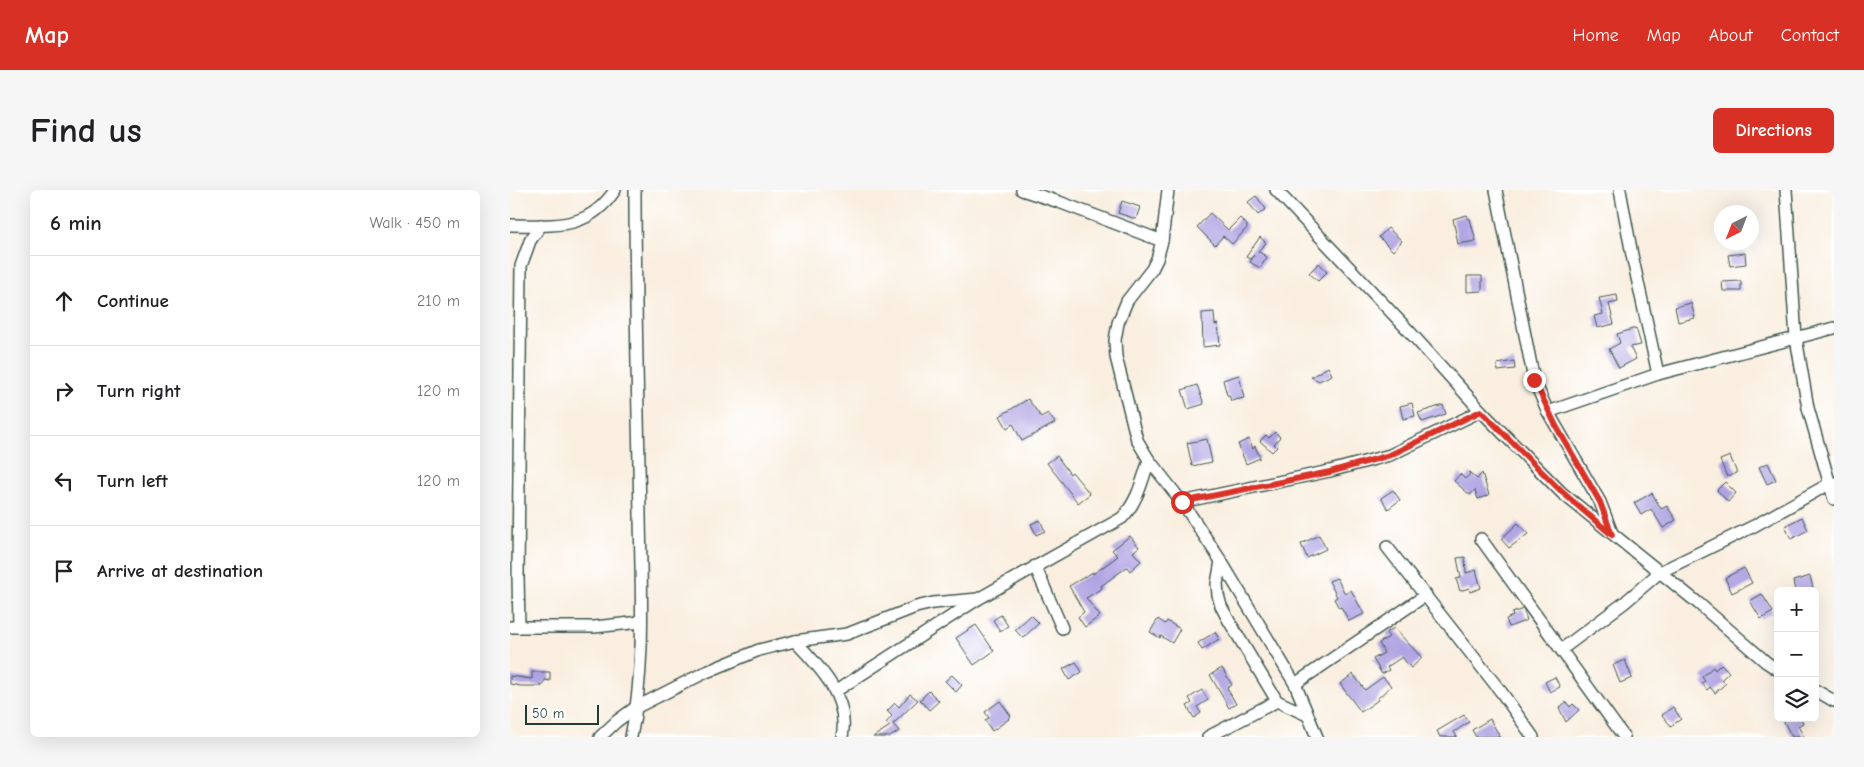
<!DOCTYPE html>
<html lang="en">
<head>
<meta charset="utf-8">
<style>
  :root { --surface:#fff; --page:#f6f6f6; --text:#202124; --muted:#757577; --line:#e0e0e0; --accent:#d93025 }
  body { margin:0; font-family:"Comic Neue",sans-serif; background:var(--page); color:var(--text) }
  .controls { position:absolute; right:15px; bottom:15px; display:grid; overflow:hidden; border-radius:8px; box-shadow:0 5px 20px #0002 }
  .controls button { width:45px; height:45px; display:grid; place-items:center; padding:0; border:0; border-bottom:1px solid var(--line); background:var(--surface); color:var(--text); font:25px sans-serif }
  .compass { position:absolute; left:1204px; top:15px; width:45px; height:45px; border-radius:50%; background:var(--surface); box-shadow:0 5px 20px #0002; rotate:222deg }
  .scale { position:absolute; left:15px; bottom:12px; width:74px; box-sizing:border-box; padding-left:5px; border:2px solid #1f3d34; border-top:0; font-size:14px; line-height:18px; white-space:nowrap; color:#1f3d34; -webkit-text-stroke:4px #fff; paint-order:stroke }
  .stop { position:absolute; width:15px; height:15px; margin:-11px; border:4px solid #d93025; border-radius:50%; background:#fff }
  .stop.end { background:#d93025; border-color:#fff; box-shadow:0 1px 5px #0008 }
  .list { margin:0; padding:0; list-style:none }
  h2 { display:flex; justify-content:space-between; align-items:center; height:65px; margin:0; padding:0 20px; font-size:21px }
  h2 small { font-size:16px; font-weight:400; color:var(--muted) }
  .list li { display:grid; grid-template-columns:32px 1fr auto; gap:15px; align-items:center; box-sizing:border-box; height:90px; padding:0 20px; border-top:1px solid var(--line) }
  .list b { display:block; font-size:19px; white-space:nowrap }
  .list em { font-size:16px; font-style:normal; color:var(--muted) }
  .icon { flex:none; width:28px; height:28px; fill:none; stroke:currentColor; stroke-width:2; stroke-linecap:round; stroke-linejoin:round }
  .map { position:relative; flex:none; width:1324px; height:547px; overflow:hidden; border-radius:8px }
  header { display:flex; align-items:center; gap:30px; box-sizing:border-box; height:70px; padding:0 25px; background:var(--accent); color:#fff }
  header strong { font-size:24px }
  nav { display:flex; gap:28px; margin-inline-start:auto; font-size:18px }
  .intro { display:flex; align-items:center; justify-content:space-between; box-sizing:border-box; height:120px; padding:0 30px }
  h1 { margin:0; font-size:35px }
  .button { padding:12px 22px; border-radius:8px; background:var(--accent); color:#fff; font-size:18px; font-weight:700 }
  main { display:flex; gap:30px; padding:0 30px }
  aside { flex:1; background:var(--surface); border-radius:8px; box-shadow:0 5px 20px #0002 }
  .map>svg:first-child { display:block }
  .building { fill:#afa2e2 }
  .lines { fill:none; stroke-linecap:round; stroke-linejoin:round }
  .minor-casing { stroke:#40584e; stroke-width:14 }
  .minor { stroke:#fff; stroke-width:11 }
  .route { stroke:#d93025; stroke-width:6 }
</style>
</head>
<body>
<header>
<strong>Map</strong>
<nav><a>Home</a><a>Map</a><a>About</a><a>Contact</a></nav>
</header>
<div class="intro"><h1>Find us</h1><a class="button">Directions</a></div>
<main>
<aside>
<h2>6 min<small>Walk · 450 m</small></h2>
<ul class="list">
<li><svg class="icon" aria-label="ahead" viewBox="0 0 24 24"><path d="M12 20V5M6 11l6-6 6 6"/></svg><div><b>Continue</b></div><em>210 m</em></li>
<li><svg class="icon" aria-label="right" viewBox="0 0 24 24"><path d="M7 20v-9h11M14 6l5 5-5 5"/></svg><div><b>Turn right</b></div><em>120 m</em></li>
<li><svg class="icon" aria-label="left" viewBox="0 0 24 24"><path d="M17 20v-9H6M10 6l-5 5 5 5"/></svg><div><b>Turn left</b></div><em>120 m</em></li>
<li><svg class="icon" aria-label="arrive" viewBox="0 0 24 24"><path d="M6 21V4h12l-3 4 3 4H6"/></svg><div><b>Arrive at destination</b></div></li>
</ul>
</aside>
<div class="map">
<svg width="1324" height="547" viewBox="0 0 1324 547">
  <rect width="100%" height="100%" fill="#fff"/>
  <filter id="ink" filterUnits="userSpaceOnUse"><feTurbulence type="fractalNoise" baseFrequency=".02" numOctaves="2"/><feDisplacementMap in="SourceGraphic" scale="10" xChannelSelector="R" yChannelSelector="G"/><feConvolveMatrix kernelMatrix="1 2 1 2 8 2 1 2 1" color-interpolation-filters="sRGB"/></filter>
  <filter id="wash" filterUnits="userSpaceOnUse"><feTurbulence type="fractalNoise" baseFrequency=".0096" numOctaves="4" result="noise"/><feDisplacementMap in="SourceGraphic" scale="20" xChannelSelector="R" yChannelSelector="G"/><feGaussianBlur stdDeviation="1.12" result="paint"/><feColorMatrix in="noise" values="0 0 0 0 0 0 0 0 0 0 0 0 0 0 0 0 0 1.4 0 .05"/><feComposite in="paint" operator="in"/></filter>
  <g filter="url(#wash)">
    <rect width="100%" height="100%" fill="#f9eedf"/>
    <g id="blocks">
      <g class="building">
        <polygon points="746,6 756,19 748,25 738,12"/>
        <polygon points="612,11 630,17 626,29 608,23"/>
        <polygon points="700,23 718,40 730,28 737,35 737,38 722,54 713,46 705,55 687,37"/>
        <polygon points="957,25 958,29 960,29 966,51 948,54 943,29"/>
        <polygon points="878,38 892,51 883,61 869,47"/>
        <polygon points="750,47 756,53 748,61 757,67 750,78 740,72 744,65 740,69 736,67"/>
        <polygon points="1235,63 1236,74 1220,76 1218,65"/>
        <polygon points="809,73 817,82 808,91 799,83"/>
        <polygon points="957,86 972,86 972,101 957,102"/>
        <polygon points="1231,91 1231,101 1213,101 1212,92"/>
        <polygon points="1107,105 1108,112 1099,114 1104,134 1087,138 1084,126 1093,124 1089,108"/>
        <polygon points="1181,113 1185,128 1168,132 1165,117"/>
        <polygon points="704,122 705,135 708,134 710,155 693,157 692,123"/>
        <polygon points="1126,138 1131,155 1120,157 1126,169 1109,178 1099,159 1110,153 1107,144"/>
        <polygon points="1004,171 1005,179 988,181 987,174"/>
        <polygon points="818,177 822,185 809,191 801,187"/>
        <polygon points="729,185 734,208 721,211 719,205 717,205 713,190"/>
        <polygon points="687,195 694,214 678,219 672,200"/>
        <polygon points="518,209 531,227 538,223 545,233 512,251 503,234 497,238 490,226"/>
        <polygon points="902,213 905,226 893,229 890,216"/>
        <polygon points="933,215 936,224 912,232 908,223"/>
        <polygon points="765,242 770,247 764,254 767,257 762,262 750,251 756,245 759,248"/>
        <polygon points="697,249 702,272 682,276 677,253"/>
        <polygon points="739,249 743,259 745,256 750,268 736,274 728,254"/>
        <polygon points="547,266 560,284 562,282 580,304 568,313 537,273"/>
        <polygon points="1220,266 1227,283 1217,287 1210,270"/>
        <polygon points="1258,273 1266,290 1257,294 1249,277"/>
        <polygon points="959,282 967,289 972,283 979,305 968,309 965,300 960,305 944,291 950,284 955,289 960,284"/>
        <polygon points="1215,292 1226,303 1218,312 1207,300"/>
        <polygon points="883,300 890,310 878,319 871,308"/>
        <polygon points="1142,303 1151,319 1157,316 1166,330 1153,338 1141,319 1131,325 1124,313"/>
        <polygon points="1292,327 1298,340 1281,349 1275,336"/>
        <polygon points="530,330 535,341 526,345 521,334"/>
        <polygon points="1008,333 1018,344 999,358 991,349"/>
        <polygon points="809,345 816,359 797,368 791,354"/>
        <polygon points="620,346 629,357 623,362 631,371 620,381 617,377 591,396 592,398 576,408 590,426 575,437 568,427 574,422 559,396 583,382 583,384 608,366 602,360"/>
        <polygon points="955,367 956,383 966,380 971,398 960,402 959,398 950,401 946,389 951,388 947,368"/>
        <polygon points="1234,378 1242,393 1222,403 1215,388"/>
        <polygon points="1300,386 1303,398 1285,401 1283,391"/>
        <polygon points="827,388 835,404 841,400 854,424 839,431 831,417 829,418 824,409 827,407 819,391"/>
        <polygon points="1252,404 1263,422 1251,429 1240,411"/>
        <polygon points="1013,419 1017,430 999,437 996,429 1003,426 1002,423"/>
        <polygon points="491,425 498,436 490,441 483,430"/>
        <polygon points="521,425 529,433 513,448 505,440"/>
        <polygon points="648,429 655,434 657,431 670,439 662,453 651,446 650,448 640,442"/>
        <polygon points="466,435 484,461 464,475 446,448"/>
        <polygon points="884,438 912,468 901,478 892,467 877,477 879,480 872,484 863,469 874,463 869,453 879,447 876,443"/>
        <polygon points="705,442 709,449 692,460 688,453"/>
        <polygon points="1115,470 1122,488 1110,493 1103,475"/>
        <polygon points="566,472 572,482 559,490 553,479"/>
        <polygon points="1211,474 1219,482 1212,489 1216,493 1205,503 1200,497 1197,500 1192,493 1195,491 1192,487 1203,477 1205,480"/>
        <polygon points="712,478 722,495 717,498 726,514 719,518 700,485"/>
        <polygon points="22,482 40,482 40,491 35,490 32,496 11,496 0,494 0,486 22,489"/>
        <polygon points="843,484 855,500 873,487 881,496 867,509 868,510 851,522 830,494"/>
        <polygon points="442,485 452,495 446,502 435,491"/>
        <polygon points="1045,487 1050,497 1040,502 1035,492"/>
        <polygon points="692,500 698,510 687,517 691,523 684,528 677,516 682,513 679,508"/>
        <polygon points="419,501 429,511 419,520 410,510"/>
        <polygon points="400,504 408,510 383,534 389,541 380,547 363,547 380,536 376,533 382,526 377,521 385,513 389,517"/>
        <polygon points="490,511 501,526 498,528 499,529 482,541 475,530 479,528 475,522"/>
        <polygon points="1056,512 1060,517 1063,514 1069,520 1056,532 1049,518"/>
        <polygon points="1163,517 1171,529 1161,536 1152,525"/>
        <polygon points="954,525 959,532 944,542 947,547 930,547 927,541"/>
        <polygon points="1272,528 1291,528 1293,533 1288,536 1294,547 1282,547"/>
        <polygon points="980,529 990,547 966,547 962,540"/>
      </g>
    </g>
  </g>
  <g filter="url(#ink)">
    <use href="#blocks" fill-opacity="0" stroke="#40584e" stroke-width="1"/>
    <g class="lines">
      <g class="minor-casing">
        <g id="minor">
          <polyline points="512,0 549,12 652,51"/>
          <polyline points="658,0 652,51 647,69 642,79 617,111 608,133 605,150 606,167 627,250 639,270 672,312 711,371 785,494 807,547"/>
          <polyline points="766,0 899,141 971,221 1052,303 1188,413 1256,472 1268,480"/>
          <polyline points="986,0 1024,190 1038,222"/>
          <polyline points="1110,0 1122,65 1148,184"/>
          <polyline points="1276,0 1286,148 1298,218 1324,309"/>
          <path d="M0,35C44,35 78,41 105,0"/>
          <polyline points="672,312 820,281 880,265 971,221"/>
          <polyline points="1102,343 1090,312 1038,222 1148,184 1324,138"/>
          <polyline points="971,349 1114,547"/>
          <polyline points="877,357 992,503 1023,547"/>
          <polyline points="711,371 707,394 708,405 711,416 719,431 767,511 797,525"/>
          <polyline points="525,376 552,438"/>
          <polyline points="0,437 84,437 131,432"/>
          <polyline points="9,437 8,385 11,76 20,51 31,35"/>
          <path d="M285,451C310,477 340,508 332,547"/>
          <polyline points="1052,459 1114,413 1150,382 1244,336 1319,294 1324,293"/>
          <polyline points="785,494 916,405"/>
          <polyline points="1305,500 1324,511"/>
          <path d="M326,501L468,409L612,328C628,311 632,291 639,270"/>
          <polyline points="90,547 107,531 125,518 194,483 249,460 285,451 337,444 406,417 423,413 468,409"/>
          <path d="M121,547C136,475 131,398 130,325C128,217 125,108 125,0"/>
          <polyline points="698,547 767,511"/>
        </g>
      </g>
      <use href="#minor" class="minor"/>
    </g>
  </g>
  <g class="lines" filter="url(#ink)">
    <polyline class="route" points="672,312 820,282 880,265 971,221 1052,302 1102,345 1090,312 1046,236 1024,190"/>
  </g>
</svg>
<div class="controls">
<button>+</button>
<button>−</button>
<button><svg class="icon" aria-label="layers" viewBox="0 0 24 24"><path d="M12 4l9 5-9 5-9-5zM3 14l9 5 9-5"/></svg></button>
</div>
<svg class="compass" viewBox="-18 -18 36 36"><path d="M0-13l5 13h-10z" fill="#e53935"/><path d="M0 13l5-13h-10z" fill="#757577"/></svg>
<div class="scale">50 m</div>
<div class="stop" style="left:672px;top:312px"></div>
<div class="stop end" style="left:1024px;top:190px"></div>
</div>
</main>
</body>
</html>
